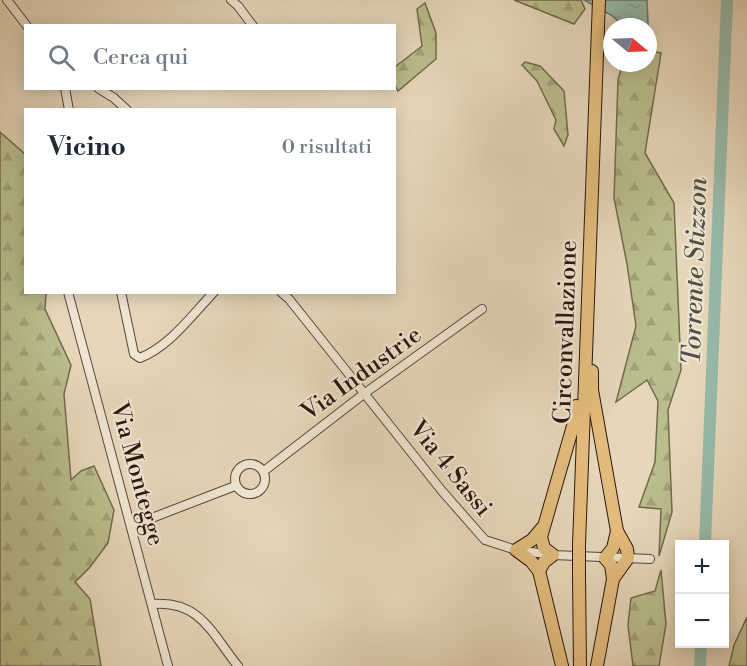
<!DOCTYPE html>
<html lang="it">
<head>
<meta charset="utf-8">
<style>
  :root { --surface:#fff; --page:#f6f6f7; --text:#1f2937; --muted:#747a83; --line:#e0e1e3 }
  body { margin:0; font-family:"Libre Bodoni",serif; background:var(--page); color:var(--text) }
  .controls { position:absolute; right:18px; bottom:18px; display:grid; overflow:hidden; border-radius:0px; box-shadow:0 3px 15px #0003 }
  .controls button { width:54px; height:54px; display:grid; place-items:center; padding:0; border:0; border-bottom:2px solid var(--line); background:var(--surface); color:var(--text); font:30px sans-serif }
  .compass { position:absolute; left:603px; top:18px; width:54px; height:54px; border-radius:50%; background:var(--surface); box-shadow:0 3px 15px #0003; rotate:109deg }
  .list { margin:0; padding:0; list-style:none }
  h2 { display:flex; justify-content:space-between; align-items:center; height:78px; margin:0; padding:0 24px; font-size:26px }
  h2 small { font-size:20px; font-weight:400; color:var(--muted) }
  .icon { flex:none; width:33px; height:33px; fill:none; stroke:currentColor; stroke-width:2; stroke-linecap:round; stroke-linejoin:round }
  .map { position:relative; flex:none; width:747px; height:666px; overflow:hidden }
  .search { position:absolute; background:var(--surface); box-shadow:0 3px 15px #0003; left:24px; top:24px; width:372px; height:66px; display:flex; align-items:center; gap:15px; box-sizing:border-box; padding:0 21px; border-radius:0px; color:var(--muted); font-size:22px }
  .panel { position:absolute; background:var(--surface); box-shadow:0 3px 15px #0003; left:24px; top:108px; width:372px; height:186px; border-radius:0px }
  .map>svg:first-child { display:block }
  .forest { fill:url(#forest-firs); stroke:#726a4d; stroke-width:1.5 }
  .water { fill:url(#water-ripples); stroke:#6c786c; stroke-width:1.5 }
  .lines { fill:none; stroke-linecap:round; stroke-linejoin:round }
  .river { stroke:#97baaa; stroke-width:12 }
  .minor-casing { stroke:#5a4639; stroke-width:10 }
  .highway-casing { stroke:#2b160e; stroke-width:14 }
  .minor { stroke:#efe5d2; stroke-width:8 }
  .highway { stroke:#e3bc7d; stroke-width:12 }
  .highway-bridge-casing { stroke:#2b160e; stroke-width:14; stroke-linecap:butt }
  .highway-bridge { stroke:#e3bc7d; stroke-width:12 }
  .labels { text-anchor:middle; stroke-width:4.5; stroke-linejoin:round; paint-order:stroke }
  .street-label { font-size:24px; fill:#2b160e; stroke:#efe5d2 }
  .water-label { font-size:26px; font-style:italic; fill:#514f45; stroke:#efe5d2 }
</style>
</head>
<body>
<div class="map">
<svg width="747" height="666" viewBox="0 0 747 666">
  <defs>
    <pattern id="forest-firs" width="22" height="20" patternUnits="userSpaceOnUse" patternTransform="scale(1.5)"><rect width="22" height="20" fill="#babd8c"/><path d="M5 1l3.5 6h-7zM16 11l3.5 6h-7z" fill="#a0a278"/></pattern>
    <pattern id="water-ripples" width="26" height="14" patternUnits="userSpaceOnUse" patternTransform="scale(1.5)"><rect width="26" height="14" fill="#97baaa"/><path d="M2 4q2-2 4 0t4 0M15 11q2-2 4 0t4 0" fill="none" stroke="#829f91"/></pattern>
  </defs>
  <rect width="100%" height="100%" fill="#e6d7ba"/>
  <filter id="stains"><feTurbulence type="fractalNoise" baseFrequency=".00333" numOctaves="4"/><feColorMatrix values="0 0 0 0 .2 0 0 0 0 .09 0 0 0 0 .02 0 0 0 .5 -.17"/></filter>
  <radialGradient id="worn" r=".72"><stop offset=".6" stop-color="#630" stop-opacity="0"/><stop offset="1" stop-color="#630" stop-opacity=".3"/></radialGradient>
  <g class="forest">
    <polygon points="514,0 581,0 585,9 574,24"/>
    <polygon points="425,3 436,33 436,59 398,91 395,85 395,67 422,46 417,9"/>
    <polygon points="648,51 661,53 645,153 674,203 681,370 668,410 672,512 659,556 661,509 639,507 655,462 658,401 647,380 616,402 636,326 627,264 614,198 618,80 623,63 648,63"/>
    <polygon points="525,62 540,66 564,91 568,135 564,146 554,129 556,120 537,81 522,65"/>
    <polygon points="0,132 25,154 26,292 46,293 45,309 71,365 64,394 71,480 81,471 94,466 114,510 108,543 90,567 75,582 90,599 101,666 0,666"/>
    <polygon points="661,570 666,624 659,666 633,666 628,625 631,598 655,591"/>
    <polygon points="747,617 747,666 729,666 734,645"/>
  </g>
  <polygon class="water" points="584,0 647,0 649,46 648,27 625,27 611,15"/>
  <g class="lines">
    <g class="river">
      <polyline points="705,544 727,0"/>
      <polyline points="700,666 701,644"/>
    </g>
    <g class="minor-casing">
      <g id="minor">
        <polyline points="7,0 27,26"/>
        <polyline points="231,0 238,6 253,26"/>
        <polyline points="65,88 69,110"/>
        <polyline points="98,88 114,98 127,110"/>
        <polyline points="68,292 168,666"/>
        <path d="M121,292L134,354L140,358C170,346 192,315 214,292"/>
        <polyline points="281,292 289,299 442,491 485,540 516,550 553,555 650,559"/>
        <circle cx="250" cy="479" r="15"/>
        <polyline points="264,471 365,393 482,309"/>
        <polyline points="131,526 235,486"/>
        <path d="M153,604C200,600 212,634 238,666"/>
      </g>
    </g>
    <g class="highway-casing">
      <g id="highway">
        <polyline points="592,371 592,390 617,531 627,549 628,558 613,579"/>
        <polyline points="542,528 532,540 516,550 531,561 539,571 562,666"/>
        <polyline points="579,545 599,0"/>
        <polyline points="539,571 544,562 553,555 544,548 541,537 575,419 576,406"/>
        <polyline points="579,573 580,666"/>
        <polyline points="597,666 613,579 611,565 605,558 613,548 617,531"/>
      </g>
    </g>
    <use href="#minor" class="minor"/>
    <use href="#highway" class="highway"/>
    <g class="highway-bridge-casing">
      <polyline id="highway-bridge" points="579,573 579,545"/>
    </g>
    <use href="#highway-bridge" class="highway-bridge"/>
  </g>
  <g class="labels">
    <g class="street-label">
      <text transform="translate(565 332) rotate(-88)" y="8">Circonvallazione</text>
      <text transform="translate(361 373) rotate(-36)" y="8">Via Industrie</text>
      <text transform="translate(451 468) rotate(51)" y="8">Via 4 Sassi</text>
      <text transform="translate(138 474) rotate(75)" y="8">Via Montegge</text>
    </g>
    <g class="water-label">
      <text transform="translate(694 271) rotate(-88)" y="9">Torrente Stizzon</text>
    </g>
  </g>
  <rect width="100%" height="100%" filter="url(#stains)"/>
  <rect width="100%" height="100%" fill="url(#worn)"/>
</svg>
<div class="controls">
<button>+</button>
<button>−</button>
</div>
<svg class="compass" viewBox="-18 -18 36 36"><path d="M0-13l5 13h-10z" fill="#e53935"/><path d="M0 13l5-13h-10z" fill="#747a83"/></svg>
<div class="search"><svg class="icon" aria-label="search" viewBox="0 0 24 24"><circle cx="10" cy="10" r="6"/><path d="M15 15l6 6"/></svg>Cerca qui</div>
<section class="panel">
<h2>Vicino<small>0 risultati</small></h2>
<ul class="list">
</ul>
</section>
</div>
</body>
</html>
